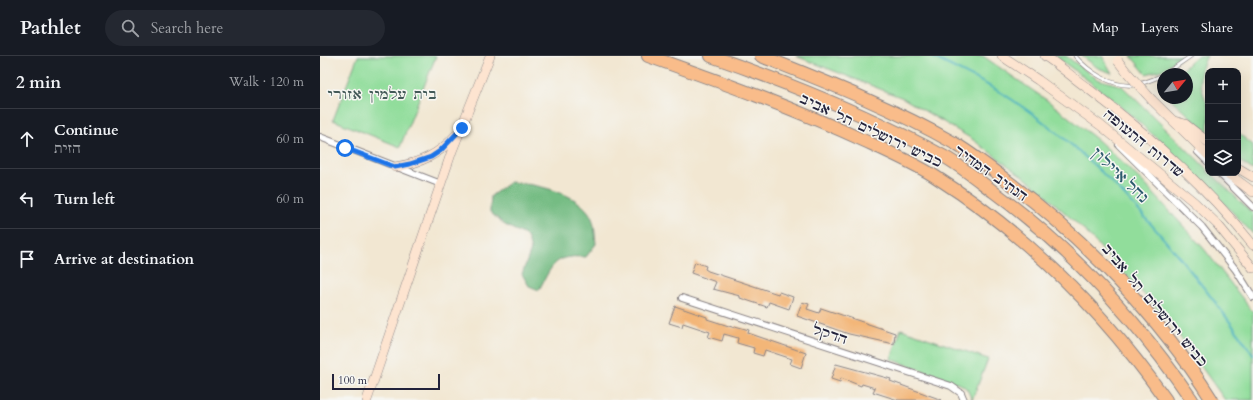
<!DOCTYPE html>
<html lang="en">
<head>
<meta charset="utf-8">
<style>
  :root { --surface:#171b24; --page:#242831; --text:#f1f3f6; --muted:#9ea1a6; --line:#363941 }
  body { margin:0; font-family:Cardo,"Frank Ruhl Libre",serif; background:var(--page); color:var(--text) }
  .controls { position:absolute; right:12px; top:12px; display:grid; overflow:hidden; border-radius:8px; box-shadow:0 4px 16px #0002 }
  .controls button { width:36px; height:36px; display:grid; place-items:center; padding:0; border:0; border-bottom:1px solid var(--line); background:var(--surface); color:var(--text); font:20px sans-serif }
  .compass { position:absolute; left:837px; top:12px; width:36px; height:36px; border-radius:50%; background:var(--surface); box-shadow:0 4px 16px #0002; rotate:60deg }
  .scale { position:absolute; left:12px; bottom:10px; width:108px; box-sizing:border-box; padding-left:4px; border:2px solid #22223b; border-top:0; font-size:11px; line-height:14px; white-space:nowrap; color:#22223b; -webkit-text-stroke:3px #f6f6f2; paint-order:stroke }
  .stop { position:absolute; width:12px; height:12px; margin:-9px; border:3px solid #1a73e8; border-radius:50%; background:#fff }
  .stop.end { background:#1a73e8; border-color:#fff; box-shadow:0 1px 4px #0008 }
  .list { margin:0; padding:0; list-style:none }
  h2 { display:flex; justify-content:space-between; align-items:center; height:52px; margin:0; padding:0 16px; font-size:17px }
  h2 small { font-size:13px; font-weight:400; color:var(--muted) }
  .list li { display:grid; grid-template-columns:26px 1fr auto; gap:12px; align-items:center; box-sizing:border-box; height:60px; padding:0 16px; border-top:1px solid var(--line) }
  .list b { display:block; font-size:15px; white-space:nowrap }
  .list p { margin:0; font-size:13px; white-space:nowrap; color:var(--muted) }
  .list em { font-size:13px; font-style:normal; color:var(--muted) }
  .icon { flex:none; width:22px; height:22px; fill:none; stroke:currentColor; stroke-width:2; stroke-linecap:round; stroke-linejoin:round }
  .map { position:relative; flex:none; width:933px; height:344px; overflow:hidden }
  header { display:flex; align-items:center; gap:24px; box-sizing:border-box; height:56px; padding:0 20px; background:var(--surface); border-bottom:1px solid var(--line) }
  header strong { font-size:19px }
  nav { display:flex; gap:22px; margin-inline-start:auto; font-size:14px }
  .search { width:280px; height:36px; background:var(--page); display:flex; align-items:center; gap:10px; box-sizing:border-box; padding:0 14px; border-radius:22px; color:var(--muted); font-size:15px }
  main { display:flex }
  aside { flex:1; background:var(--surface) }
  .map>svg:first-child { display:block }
  .green { fill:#91dd9b; stroke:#5a806b }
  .forest { fill:#74bc83; stroke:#4b6f5f }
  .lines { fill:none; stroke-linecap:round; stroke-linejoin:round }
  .stream { stroke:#3eadbb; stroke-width:2 }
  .building { fill:#f3b678 }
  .lane-casing { stroke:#8a8486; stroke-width:4.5 }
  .street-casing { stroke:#8a8486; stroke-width:8 }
  .secondary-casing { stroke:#8a8486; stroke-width:10 }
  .highway-casing { stroke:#8a8486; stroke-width:14 }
  .lane { stroke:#fff; stroke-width:3 }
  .street { stroke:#fff; stroke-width:6 }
  .secondary { stroke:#fde4d0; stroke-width:9 }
  .highway { stroke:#f9bc8a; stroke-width:12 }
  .secondary-bridge-casing { stroke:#8a8486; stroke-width:10; stroke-linecap:butt }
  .secondary-bridge { stroke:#fde4d0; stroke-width:9 }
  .route { stroke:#1a73e8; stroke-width:5 }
  .labels { text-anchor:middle; stroke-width:3; stroke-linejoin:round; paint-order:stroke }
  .park-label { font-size:14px; fill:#435a58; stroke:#f6f6f2 }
  .street-label { font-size:14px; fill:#22223b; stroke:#f6f6f2 }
  .water-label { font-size:15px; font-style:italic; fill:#2d5a6e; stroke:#f6f6f2 }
</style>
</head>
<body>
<header>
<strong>Pathlet</strong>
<div class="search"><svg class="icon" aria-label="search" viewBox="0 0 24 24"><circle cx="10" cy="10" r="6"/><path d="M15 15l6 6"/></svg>Search here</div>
<nav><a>Map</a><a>Layers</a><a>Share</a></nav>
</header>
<main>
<aside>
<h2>2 min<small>Walk · 120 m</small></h2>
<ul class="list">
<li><svg class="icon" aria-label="ahead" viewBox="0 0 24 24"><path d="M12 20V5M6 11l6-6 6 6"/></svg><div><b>Continue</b><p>הזית</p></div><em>60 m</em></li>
<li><svg class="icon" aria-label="left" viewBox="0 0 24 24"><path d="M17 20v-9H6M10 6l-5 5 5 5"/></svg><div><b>Turn left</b></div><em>60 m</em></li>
<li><svg class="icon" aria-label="arrive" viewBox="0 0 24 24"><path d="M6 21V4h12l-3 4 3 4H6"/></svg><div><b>Arrive at destination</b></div></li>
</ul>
</aside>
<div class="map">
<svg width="933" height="344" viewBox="0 0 933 344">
  <rect width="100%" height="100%" fill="#f6f6f2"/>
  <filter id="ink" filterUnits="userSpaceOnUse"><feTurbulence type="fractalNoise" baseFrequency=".025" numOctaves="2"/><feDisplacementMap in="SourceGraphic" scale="8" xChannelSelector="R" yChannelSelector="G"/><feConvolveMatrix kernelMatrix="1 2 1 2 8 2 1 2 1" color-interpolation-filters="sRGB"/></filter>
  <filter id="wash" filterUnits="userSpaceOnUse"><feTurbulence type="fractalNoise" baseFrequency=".012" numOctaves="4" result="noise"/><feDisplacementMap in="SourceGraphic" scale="16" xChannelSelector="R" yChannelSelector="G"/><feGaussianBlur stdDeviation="0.9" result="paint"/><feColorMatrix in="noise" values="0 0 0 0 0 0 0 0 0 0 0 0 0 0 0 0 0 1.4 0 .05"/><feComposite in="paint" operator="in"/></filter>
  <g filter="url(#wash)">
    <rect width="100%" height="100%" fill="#f2e7d2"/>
    <g class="green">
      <polygon points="38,0 116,0 80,91 13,64"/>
      <polygon points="476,0 663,0 728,45 779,85 824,127 885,194 933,256 933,344 905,344 848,264 763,173 713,128 652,83 583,42"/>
      <path d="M735,0H746L777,23L802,30L888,114V117H891L933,158V178C873,113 807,51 735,0Z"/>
      <polygon points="762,0 782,0 792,17 778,12"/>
      <polygon points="811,0 862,0 842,14 826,18"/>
      <path d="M877,0H887C876,21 880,28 887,48C890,56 888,68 888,77L850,42H867V18H857Z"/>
      <polygon points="918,77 933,89 933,114 918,104"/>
      <polygon points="581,273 668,303 652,344 647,333 642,329 571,303"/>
    </g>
    <path class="forest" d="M190,126C215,128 258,136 271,160C275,168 275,180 276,188L266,201C235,199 233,207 219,234L209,230L202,218L211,194L207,180L185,169L170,156L171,140Z"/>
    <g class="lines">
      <path class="stream" d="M611,0C637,14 666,26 691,43C757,86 810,142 860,202C886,234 911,265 933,299"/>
    </g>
    <g id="blocks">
      <g class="building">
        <polygon points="375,206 386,210 385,213 388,215 458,238 459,236 473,241 469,253 449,246 447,251 420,242 420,240 393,233 396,226 371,217"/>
        <polygon points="482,246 489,248 487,253 499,257 501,252 575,277 574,288 529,278 477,260"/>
        <polygon points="355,250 387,261 387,263 415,272 415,270 429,274 428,277 486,297 481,312 470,308 472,303 445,294 443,300 433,297 434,292 417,287 418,282 404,278 402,285 388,281 390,276 363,267 362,271 349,267"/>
        <polygon points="516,308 571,323 570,325 622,344 578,344 553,336 555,332 542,328 541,330 521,322 520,326 511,323"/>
      </g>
    </g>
  </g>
  <g filter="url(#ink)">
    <use href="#blocks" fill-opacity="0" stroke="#8a8486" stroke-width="1"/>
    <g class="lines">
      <g class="lane-casing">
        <g id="lane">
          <path d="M755,0C768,15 791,31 813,29C823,28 834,23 843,19"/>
          <polyline points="845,18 871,0"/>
        </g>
      </g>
      <g class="street-casing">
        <g id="street">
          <polyline points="0,81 121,128"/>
          <polyline points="799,89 882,171 916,214 933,241"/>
          <polyline points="878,96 888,106"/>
          <polyline points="899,117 933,151"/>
          <polyline points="362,242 631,330 641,337 644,344"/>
        </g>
      </g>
      <g class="secondary-casing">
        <g id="secondary">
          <polyline points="682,0 718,24 780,69 874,146 897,168 933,212"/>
          <path d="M725,0C739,9 752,21 766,31C827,77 885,129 933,189"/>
          <polyline points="832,44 888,99"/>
          <polyline points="854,65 865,68 888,86"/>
          <path d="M75,111C100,107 119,99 136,79"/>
          <polyline points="918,112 933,121"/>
          <polyline points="907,117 933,136"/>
          <polyline points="47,344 132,95 170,0"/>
        </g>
      </g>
      <g class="highway-casing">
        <g id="highway">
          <path d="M328,0C401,26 474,52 545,85C569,96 594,107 616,121C707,179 784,256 846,344"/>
          <path d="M391,0C471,28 551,60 625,101C642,111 658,124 674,136C751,193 818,265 872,344"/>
          <path d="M441,0C506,26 573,52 634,87C652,98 669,111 686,124C765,183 839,260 892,344"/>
        </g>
      </g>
      <use href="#lane" class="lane"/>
      <use href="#street" class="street"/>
      <use href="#secondary" class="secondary"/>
      <use href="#highway" class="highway"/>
      <g class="secondary-bridge-casing">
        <polyline id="secondary-bridge" points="798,5 805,14 832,44"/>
      </g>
      <use href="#secondary-bridge" class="secondary-bridge"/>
    </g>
  </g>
  <g class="lines" filter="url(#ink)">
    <polyline class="route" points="25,92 75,111 90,108 111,101 120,95 142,72"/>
  </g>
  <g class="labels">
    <g class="park-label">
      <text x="62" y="43">בית עלמין אזורי</text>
    </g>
    <g class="street-label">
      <text transform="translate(551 74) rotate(25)" y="5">כביש ירושלים תל אביב</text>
      <text transform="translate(824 87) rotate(39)" y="5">שדרות התעופה</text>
      <text transform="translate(671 117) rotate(35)" y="5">הנתיב המהיר</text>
      <text transform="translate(835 249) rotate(50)" y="5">כביש ירושלים תל אביב</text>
      <text transform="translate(510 278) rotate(18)" y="5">הדקל</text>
    </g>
    <g class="water-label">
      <text transform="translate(800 119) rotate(44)" y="5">נחל איילון</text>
    </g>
  </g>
</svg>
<div class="controls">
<button>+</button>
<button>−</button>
<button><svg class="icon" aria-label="layers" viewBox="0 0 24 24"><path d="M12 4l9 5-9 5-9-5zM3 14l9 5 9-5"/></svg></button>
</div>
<svg class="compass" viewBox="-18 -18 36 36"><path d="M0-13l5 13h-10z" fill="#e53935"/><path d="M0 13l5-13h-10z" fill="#9ea1a6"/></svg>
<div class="scale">100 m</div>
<div class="stop" style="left:25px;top:92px"></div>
<div class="stop end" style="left:142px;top:72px"></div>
</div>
</main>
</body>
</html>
